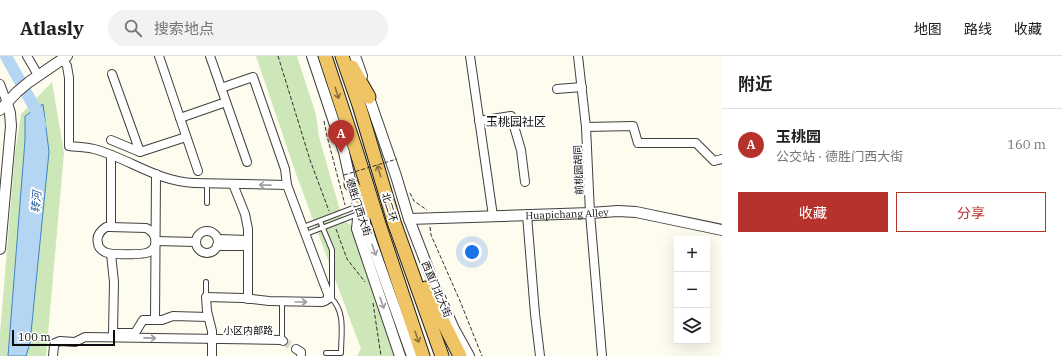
<!DOCTYPE html>
<html lang="zh">
<head>
<meta charset="utf-8">
<style>
  :root { --surface:#fff; --page:#f2f2f2; --text:#202124; --muted:#757577; --line:#e0e0e0; --accent:#b6322c }
  body { margin:0; font-family:"IBM Plex Serif","Noto Sans SC",serif; background:var(--page); color:var(--text) }
  .controls { position:absolute; right:12px; bottom:12px; display:grid; overflow:hidden; border-radius:0px; box-shadow:0 4px 16px #0002 }
  .controls button { width:36px; height:36px; display:grid; place-items:center; padding:0; border:0; border-bottom:1px solid var(--line); background:var(--surface); color:var(--text); font:20px sans-serif }
  .scale { position:absolute; left:12px; bottom:10px; width:103px; box-sizing:border-box; padding-left:4px; border:2px solid #0d0d0d; border-top:0; font-size:11px; line-height:14px; white-space:nowrap; color:#0d0d0d; -webkit-text-stroke:3px #fff; paint-order:stroke }
  .you { position:absolute; left:472px; top:196px; width:14px; height:14px; margin:-10px; border:3px solid #fff; border-radius:50%; background:#1a73e8; box-shadow:0 0 0 6px #1a73e833 }
  .badge { display:grid; place-items:center; width:26px; height:26px; border-radius:50%; background:var(--accent); color:#fff; font-size:13px; font-weight:700 }
  .pin { position:absolute; translate:-50% -33px; filter:drop-shadow(0 1px 2px #0008) }
  .pin::after { content:''; position:absolute; top:21px; width:14px; height:12px; background:inherit; clip-path:polygon(0 0,100% 0,50% 100%) }
  .list { margin:0; padding:0; list-style:none }
  h2 { display:flex; justify-content:space-between; align-items:center; height:52px; margin:0; padding:0 16px; font-size:17px }
  h2 small { font-size:13px; font-weight:400; color:var(--muted) }
  .list li { display:grid; grid-template-columns:26px 1fr auto; gap:12px; align-items:center; box-sizing:border-box; height:72px; padding:0 16px; border-top:1px solid var(--line) }
  .list b { display:block; font-size:15px; white-space:nowrap }
  .list p { margin:0; font-size:13px; white-space:nowrap; color:var(--muted) }
  .list em { font-size:13px; font-style:normal; color:var(--muted) }
  .actions { display:flex; gap:8px; padding:12px 16px }
  .actions a { flex:1; padding:9px 0; border:1px solid var(--accent); border-radius:0px; text-align:center; font-size:14px; color:var(--accent) }
  .actions .main { background:var(--accent); color:#fff }
  .icon { flex:none; width:22px; height:22px; fill:none; stroke:currentColor; stroke-width:2; stroke-linecap:round; stroke-linejoin:round }
  .map { position:relative; flex:none; width:722px; height:300px; overflow:hidden }
  header { display:flex; align-items:center; gap:24px; box-sizing:border-box; height:56px; padding:0 20px; background:var(--surface); border-bottom:1px solid var(--line) }
  header strong { font-size:19px }
  nav { display:flex; gap:22px; margin-inline-start:auto; font-size:14px }
  .search { width:280px; height:36px; background:var(--page); display:flex; align-items:center; gap:10px; box-sizing:border-box; padding:0 14px; border-radius:22px; color:var(--muted); font-size:15px }
  main { display:flex }
  aside { flex:1; background:var(--surface) }
  .map>svg:first-child { display:block }
  .green { fill:#cde7b9 }
  .water { fill:#b5d6f3; stroke:#4084c6 }
  .lines { fill:none; stroke-linecap:round; stroke-linejoin:round }
  .river { stroke:#b5d6f3; stroke-width:12 }
  .minor-tunnel { stroke:#dad8cc; stroke-width:8; stroke-dasharray:8 4; stroke-linecap:butt }
  .service-casing { stroke:#404040; stroke-width:6 }
  .minor-casing { stroke:#404040; stroke-width:10 }
  .tertiary-casing { stroke:#404040; stroke-width:12 }
  .trunk-casing { stroke:#1e1e1e; stroke-width:15 }
  .path { stroke:#2f2f2f; stroke-width:1; stroke-dasharray:4 2; stroke-linecap:butt }
  .service { stroke:#fff; stroke-width:4 }
  .minor { stroke:#fff; stroke-width:8 }
  .tertiary { stroke:#fff; stroke-width:10 }
  .trunk { stroke:#efc464; stroke-width:13 }
  .path-bridge { stroke:#2f2f2f; stroke-width:1; stroke-dasharray:4 2; stroke-linecap:butt }
  .oneway { stroke:#89723d }
  .oneway2 { stroke:#9e9e9e }
  .labels { text-anchor:middle; stroke-width:4; stroke-linejoin:round; paint-order:stroke }
  .street-label { font-size:10px; fill:#0d0d0d; stroke:#fff }
  .water-label { font-size:11px; font-style:italic; fill:#1d5798; stroke:#fff }
  .quarter-label { font-size:12px; fill:#0d0d0d; stroke:#fff }
</style>
</head>
<body>
<header>
<strong>Atlasly</strong>
<div class="search"><svg class="icon" aria-label="search" viewBox="0 0 24 24"><circle cx="10" cy="10" r="6"/><path d="M15 15l6 6"/></svg>搜索地点</div>
<nav><a>地图</a><a>路线</a><a>收藏</a></nav>
</header>
<main>
<div class="map">
<svg width="722" height="300" viewBox="0 0 722 300">
  <rect width="100%" height="100%" fill="#fefcee"/>
  <g class="green">
    <polygon points="256,0 297,0 316,59 319,81 343,165 354,170 397,300 357,300 361,293 295,115"/>
    <polygon points="52,26 64,97 46,300 0,300 0,278 15,97 21,58"/>
  </g>
  <polygon class="water" points="43,48 49,96 30,287 26,300 8,300 25,84 25,60"/>
  <g class="lines">
    <polyline class="river" points="6,0 37,56 40,69"/>
    <polyline class="minor-tunnel" points="283,285 296,293"/>
    <g class="service-casing">
      <g id="service">
        <polyline points="207,147 207,128"/>
        <polyline points="320,165 332,194 332,242"/>
        <polyline points="303,171 358,150"/>
        <polyline points="306,178 358,158"/>
        <polyline points="206,241 206,226"/>
        <polyline points="282,284 282,246"/>
        <path d="M326,297H341C341,278 346,256 331,242"/>
      </g>
    </g>
    <g class="minor-casing">
      <g id="minor">
        <polyline points="27,0 38,19"/>
        <polyline points="159,0 198,115"/>
        <polyline points="210,0 247,106"/>
        <polyline points="470,0 493,160"/>
        <polyline points="578,0 586,71 590,157 602,300"/>
        <path d="M63,3L67,10L69,22V90C77,91 86,91 94,93C128,102 158,126 194,127L287,129L323,225L328,238V243L325,245L322,246L269,245L243,242L206,241L207,255L212,275V300"/>
        <polyline points="112,18 140,96"/>
        <polyline points="0,28 7,47"/>
        <polyline points="221,32 253,21 285,113 287,129"/>
        <polyline points="557,33 582,31"/>
        <polyline points="180,62 226,46"/>
        <polyline points="479,65 511,60 521,94 525,126"/>
        <polyline points="586,71 633,70 638,87 696,87 714,105 722,103"/>
        <polyline points="111,84 140,96 186,81"/>
        <polyline points="111,99 111,171"/>
        <polyline points="233,128 245,158 248,173 248,243"/>
        <polyline points="527,159 535,258 540,300"/>
        <path d="M106,171H110L146,172C156,176 160,190 149,196C144,199 110,199 105,196C101,194 98,191 98,187C96,180 100,175 106,171Z"/>
        <circle cx="207" cy="186" r="11"/>
        <polyline points="218,183 248,184"/>
        <polyline points="156,185 195,186"/>
        <polyline points="217,190 248,190"/>
        <polyline points="111,198 114,226 113,277 135,277 143,264 155,264 156,118"/>
        <polyline points="155,264 162,264 173,260 208,261"/>
        <polyline points="296,293 301,296 301,298"/>
        <polyline points="53,300 54,290 55,287 60,285 75,286 85,281 282,284 283,285"/>
      </g>
    </g>
    <g class="tertiary-casing">
      <g id="tertiary">
        <polyline points="312,0 344,96 351,128 412,300"/>
        <polyline points="355,0 362,20"/>
        <polyline points="367,36 396,120 409,163 434,228 454,273 469,300"/>
        <polyline points="0,54 17,36 29,26 67,0"/>
        <polyline points="361,157 358,163 357,173 400,300"/>
        <path id="s1" d="M409,163L590,157L618,155L636,156L722,174"/>
        <polyline points="0,193 11,70 10,57 7,47"/>
      </g>
    </g>
    <g class="trunk-casing">
      <g id="trunk">
        <polyline points="325,0 356,94 378,165 423,300"/>
        <polyline points="342,0 359,49 394,166 442,300"/>
        <polyline points="352,11 369,41"/>
        <polyline points="351,128 371,156"/>
        <polyline points="426,232 460,300"/>
      </g>
    </g>
    <g class="path">
      <polyline points="278,0 310,104 329,155"/>
      <polyline points="324,65 327,80 345,149"/>
      <polyline points="410,137 414,145 427,154"/>
      <polyline points="430,171 431,179 460,245 482,300"/>
      <polyline points="336,173 347,203 365,226"/>
      <polyline points="373,247 381,300"/>
    </g>
    <use href="#service" class="service"/>
    <use href="#minor" class="minor"/>
    <use href="#tertiary" class="tertiary"/>
    <use href="#trunk" class="trunk"/>
    <polyline class="path-bridge" points="344,119 397,103"/>
  </g>
  <defs><path id="oneway-shaft" d="M-6 0H5M1.5-3L5.5 0L1.5 3" fill="none" stroke-width="1.6" stroke-linecap="round" stroke-linejoin="round"/></defs>
  <g class="oneway">
    <use href="#oneway-shaft" transform="translate(337 37) rotate(72)"/>
    <use href="#oneway-shaft" transform="translate(379 115) rotate(-107)"/>
    <use href="#oneway-shaft" transform="translate(417 281) rotate(71)"/>
  </g>
  <g class="oneway2">
    <use href="#oneway-shaft" transform="translate(265 129) rotate(-179)"/>
    <use href="#oneway-shaft" transform="translate(374 194) rotate(70)"/>
    <use href="#oneway-shaft" transform="translate(301 246)"/>
    <use href="#oneway-shaft" transform="translate(382 247) rotate(71)"/>
    <use href="#oneway-shaft" transform="translate(150 282) rotate(1)"/>
  </g>
  <g class="labels">
    <g class="street-label">
      <text transform="translate(578 114) rotate(-92)" y="4">前桃园胡同</text>
      <text transform="translate(359 151) rotate(72)" y="4">德胜门西大街</text>
      <text transform="translate(390 151) rotate(73)" y="4">北二环</text>
      <text dy="4" stroke="none"><textPath href="#s1" startOffset="158">Huapichang Alley</textPath></text>
      <text transform="translate(437 233) rotate(67)" y="4">西直门北大街</text>
      <text x="248" y="278">小区内部路</text>
    </g>
    <g class="water-label">
      <text transform="translate(36 146) rotate(-85)" y="4">转河</text>
    </g>
    <g class="quarter-label">
      <text x="516" y="70">玉桃园社区</text>
    </g>
  </g>
</svg>
<div class="controls">
<button>+</button>
<button>−</button>
<button><svg class="icon" aria-label="layers" viewBox="0 0 24 24"><path d="M12 4l9 5-9 5-9-5zM3 14l9 5 9-5"/></svg></button>
</div>
<div class="scale">100 m</div>
<div class="you"></div>
<div class="pin badge" style="left:341px;top:97px">A</div>
</div>
<aside>
<h2>附近<small></small></h2>
<ul class="list">
<li><span class="badge">A</span><div><b>玉桃园</b><p>公交站 · 德胜门西大街</p></div><em>160 m</em></li>
</ul>
<div class="actions"><a class="main">收藏</a><a>分享</a></div>
</aside>
</main>
</body>
</html>
